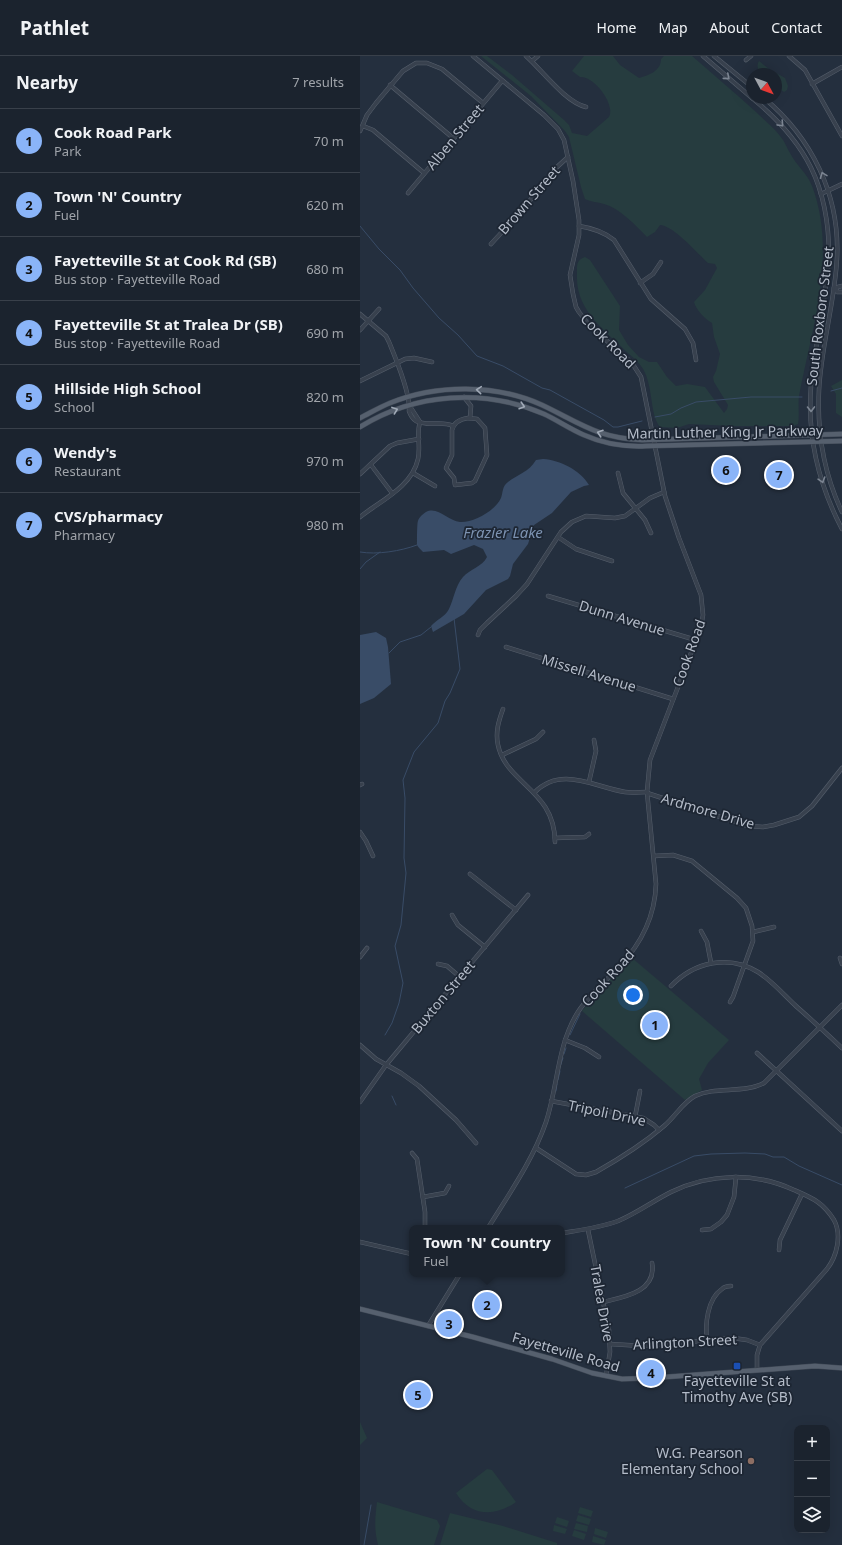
<!DOCTYPE html>
<html lang="en">
<head>
<meta charset="utf-8">
<style>
  :root { --surface:#1b232e; --page:#242b36; --text:#f1f3f6; --muted:#a0a4aa; --line:#39404a; --accent:#8ab4f8 }
  body { margin:0; font-family:"Noto Sans",sans-serif; background:var(--page); color:var(--text) }
  .controls { position:absolute; right:12px; bottom:12px; display:grid; overflow:hidden; border-radius:8px; box-shadow:0 4px 16px #0002 }
  .controls button { width:36px; height:36px; display:grid; place-items:center; padding:0; border:0; border-bottom:1px solid var(--line); background:var(--surface); color:var(--text); font:20px sans-serif }
  .compass { position:absolute; left:386px; top:12px; width:36px; height:36px; border-radius:50%; background:var(--surface); box-shadow:0 4px 16px #0002; rotate:131deg }
  .you { position:absolute; left:273px; top:939px; width:14px; height:14px; margin:-10px; border:3px solid #fff; border-radius:50%; background:#1a73e8; box-shadow:0 0 0 6px #1a73e833 }
  .badge { display:grid; place-items:center; width:26px; height:26px; border-radius:50%; background:var(--accent); color:#111; font-size:13px; font-weight:700 }
  .pin { position:absolute; translate:-50% -50%; border:2px solid #fff; box-shadow:0 1px 4px #0006 }
  .popup { position:absolute; left:49px; top:1169px; width:156px; height:52px; box-sizing:border-box; display:grid; place-content:center; border-radius:8px; background:var(--surface); filter:drop-shadow(0 1px 3px #0005); font-size:13px; white-space:nowrap; color:var(--muted) }
  .popup b { font-size:15px; color:var(--text) }
  .popup::after { content:''; position:absolute; left:50%; top:100%; margin-left:-8px; border:8px solid transparent; border-top-color:var(--surface) }
  .list { margin:0; padding:0; list-style:none }
  h2 { display:flex; justify-content:space-between; align-items:center; height:52px; margin:0; padding:0 16px; font-size:17px }
  h2 small { font-size:13px; font-weight:400; color:var(--muted) }
  .list li { display:grid; grid-template-columns:26px 1fr auto; gap:12px; align-items:center; box-sizing:border-box; height:64px; padding:0 16px; border-top:1px solid var(--line) }
  .list b { display:block; font-size:15px; white-space:nowrap }
  .list p { margin:0; font-size:13px; white-space:nowrap; color:var(--muted) }
  .list em { font-size:13px; font-style:normal; color:var(--muted) }
  .icon { flex:none; width:22px; height:22px; fill:none; stroke:currentColor; stroke-width:2; stroke-linecap:round; stroke-linejoin:round }
  .map { position:relative; flex:none; width:482px; height:1489px; overflow:hidden }
  header { display:flex; align-items:center; gap:24px; box-sizing:border-box; height:56px; padding:0 20px; background:var(--surface); border-bottom:1px solid var(--line) }
  header strong { font-size:19px }
  nav { display:flex; gap:22px; margin-inline-start:auto; font-size:14px }
  main { display:flex }
  aside { flex:1; background:var(--surface) }
  .map>svg:first-child { display:block }
  .green { fill:#263c3f }
  .water { fill:#394c67 }
  .lines { fill:none; stroke-linecap:round; stroke-linejoin:round }
  .stream { stroke:#394c67; stroke-width:1 }
  .minor-casing { stroke:#565f6c; stroke-width:4.5 }
  .major-casing { stroke:#414a57; stroke-width:5.5 }
  .minor { stroke:#38414e; stroke-width:3.5 }
  .major { stroke:#56606e; stroke-width:4.5 }
  .oneway { stroke:#7c8592 }
  .oneway2 { stroke:#a1aab7 }
  .transit-dot { fill:#1a4fb4; stroke:#1d2633; stroke-width:1.5 }
  .education-dot { fill:#8d6e63; stroke:#1d2633; stroke-width:1.5 }
  .labels { text-anchor:middle; stroke-width:3.5; stroke-linejoin:round; paint-order:stroke }
  .street-label { font-size:14px; fill:#b4bcc9; stroke:#1d2633 }
  .poi-label { font-size:14px; fill:#b4bcc9; stroke:#1d2633 }
  .water-label { font-size:15px; font-style:italic; fill:#7c92b1; stroke:#1d2633 }
</style>
</head>
<body>
<header>
<strong>Pathlet</strong>
<nav><a>Home</a><a>Map</a><a>About</a><a>Contact</a></nav>
</header>
<main>
<aside>
<h2>Nearby<small>7 results</small></h2>
<ul class="list">
<li><span class="badge">1</span><div><b>Cook Road Park</b><p>Park</p></div><em>70 m</em></li>
<li><span class="badge">2</span><div><b>Town 'N' Country</b><p>Fuel</p></div><em>620 m</em></li>
<li><span class="badge">3</span><div><b>Fayetteville St at Cook Rd (SB)</b><p>Bus stop · Fayetteville Road</p></div><em>680 m</em></li>
<li><span class="badge">4</span><div><b>Fayetteville St at Tralea Dr (SB)</b><p>Bus stop · Fayetteville Road</p></div><em>690 m</em></li>
<li><span class="badge">5</span><div><b>Hillside High School</b><p>School</p></div><em>820 m</em></li>
<li><span class="badge">6</span><div><b>Wendy's</b><p>Restaurant</p></div><em>970 m</em></li>
<li><span class="badge">7</span><div><b>CVS/pharmacy</b><p>Pharmacy</p></div><em>980 m</em></li>
</ul>
</aside>
<div class="map">
<svg width="482" height="1489" viewBox="0 0 482 1489">
  <rect width="100%" height="100%" fill="#242f3e"/>
  <g class="green">
    <path d="M121,0H127L152,19L204,64L209,69L212,77L227,80L249,61C256,48 233,19 220,21L212,15L224,0H253L260,9L279,22C289,19 301,15 301,3L304,0H332C353,18 375,37 396,56C405,65 416,73 423,84C426,88 427,93 430,97C436,109 447,117 452,130C477,196 453,269 440,335C437,346 440,357 438,368L433,370H373L329,368L317,372L300,371C289,358 294,327 281,310C278,305 272,301 268,297C245,274 215,254 217,218C217,210 216,204 225,201L230,204L260,250L259,274L268,289L279,301L289,306H297L307,321L316,330L327,328L345,331L364,357L367,353L368,349L354,326L353,321L356,315L360,298L354,281L352,267C345,263 336,254 334,246L345,234L357,212L355,208L348,207C337,197 314,170 300,169L295,176L287,181C275,169 261,153 244,148C237,146 231,146 225,143L221,131L209,81L205,75L171,40Z"/>
    <path d="M399,5L409,13L425,22L428,30L427,34L424,36L416,31V18H402C398,15 396,10 399,5Z"/>
    <polygon points="482,324 482,361 476,357 476,338 471,330"/>
    <polygon points="272,902 369,984 348,1007 339,1023 342,1034 325,1044 222,955 242,931"/>
    <polygon points="0,1366 7,1382 0,1389"/>
    <path d="M127,1413L132,1414L156,1446C135,1461 111,1461 96,1437Z"/>
    <path d="M17,1446L77,1464L80,1470L74,1489H18C14,1474 15,1461 17,1446Z"/>
    <polygon points="220,1451 233,1455 231,1461 218,1457"/>
    <polygon points="90,1457 143,1470 197,1487 197,1489 80,1489"/>
    <polygon points="218,1459 231,1463 229,1469 216,1465"/>
    <polygon points="197,1461 209,1465 207,1471 195,1467"/>
    <polygon points="216,1467 228,1470 227,1476 214,1473"/>
    <polygon points="194,1469 207,1473 205,1478 193,1475"/>
    <polygon points="235,1472 248,1476 246,1482 234,1478"/>
    <polygon points="214,1474 226,1478 224,1484 212,1480"/>
    <polygon points="233,1480 246,1484 244,1489 232,1486"/>
  </g>
  <g class="water">
    <path d="M183,403C200,404 220,414 229,429L224,430L211,436L192,457L174,469L168,488L153,508L150,520L148,523L126,534L104,558L73,576L71,570C76,564 85,561 89,553C94,543 95,530 103,521C110,513 122,511 127,501L123,493L114,489L91,498L84,494L63,496C61,494 58,491 57,489C57,486 57,466 58,465C59,461 63,458 66,456C78,450 88,465 100,466C113,467 135,455 141,442C143,437 142,430 148,426C158,418 169,416 176,404Z"/>
    <polygon points="16,576 26,582 28,591 31,628 14,642 0,648 0,579"/>
  </g>
  <g class="lines">
    <g class="stream">
      <polyline points="0,170 19,193 40,214 53,232 79,262 98,279 117,300 143,310 182,332 190,334 244,364 253,371 258,371 282,365"/>
      <polyline points="471,335 482,332"/>
      <polyline points="295,361 311,358 321,352 336,346 391,341 442,341"/>
      <path d="M0,496C17,499 41,495 57,489"/>
      <polyline points="0,513 6,506 20,496"/>
      <polyline points="29,597 40,586 61,579 71,571"/>
      <polyline points="25,979 32,967 39,947 43,927 35,890 41,869 46,817 44,802 45,742 43,724 54,696 78,667 85,645 90,637 100,613 94,562"/>
      <polyline points="210,979 220,958"/>
      <polyline points="204,998 206,992"/>
      <polyline points="200,1011 203,1002"/>
      <polyline points="198,1024 200,1015"/>
      <polyline points="196,1035 197,1028"/>
      <polyline points="32,1040 36,1049"/>
      <polyline points="265,1132 334,1100 351,1098 385,1097 405,1098 413,1101 424,1101 439,1110 482,1129"/>
      <polyline points="4,1489 11,1449"/>
    </g>
    <g class="minor-casing">
      <g id="minor">
        <path d="M113,0L184,59L198,73L204,84L213,125L219,164V179L210,219L213,238L216,251L219,256L229,269L272,307L281,321L305,440L319,482L341,539L343,559L341,571L290,704L287,736L296,828C295,860 281,888 259,911C245,926 229,939 218,956C197,989 198,1030 186,1066C173,1104 149,1138 128,1172"/>
        <path d="M166,0C182,14 205,46 226,51"/>
        <polyline points="343,0 392,42"/>
        <polyline points="354,0 392,31"/>
        <polyline points="429,0 445,14 482,80"/>
        <polyline points="386,4 391,0"/>
        <polyline points="172,5 178,0"/>
        <polyline points="452,28 482,11"/>
        <polyline points="30,29 93,82"/>
        <path d="M392,42C446,86 469,130 469,200C466,244 455,286 451,330C447,380 459,429 482,473"/>
        <path d="M404,42C452,82 480,139 477,202C475,246 461,290 459,334C457,375 464,418 482,456"/>
        <polyline points="3,70 13,74 64,117"/>
        <polyline points="0,75 7,59 16,47 43,15 56,7 67,7 82,13 123,47"/>
        <polyline points="48,137 142,25"/>
        <polyline points="461,138 482,128"/>
        <path d="M219,170C232,172 243,175 254,184L291,243L325,273L333,287L336,304"/>
        <polyline points="131,188 163,153 197,111 208,101"/>
        <polyline points="280,227 293,218 301,206"/>
        <polyline points="474,232 482,230"/>
        <polyline points="476,232 477,236 482,236"/>
        <path d="M0,258L26,280L29,286C36,303 48,331 49,349C50,352 49,352 49,355C50,358 53,363 56,365C68,371 82,364 93,370"/>
        <polyline points="0,274 19,253"/>
        <polyline points="0,325 45,303 54,302 72,306"/>
        <polyline points="104,341 111,350 110,362"/>
        <polyline points="49,349 60,366"/>
        <path d="M108,362L117,363L125,372L127,399L115,425L112,427L95,429L94,422L86,412L92,399V374C94,366 101,363 108,362Z"/>
        <polyline points="11,409 32,437"/>
        <polyline points="53,417 75,430"/>
        <polyline points="258,417 263,437 285,464 291,477"/>
        <polyline points="0,418 30,390 37,387 59,383"/>
        <path d="M0,461C20,445 52,431 58,403C61,390 56,378 60,366"/>
        <polyline points="198,481 216,493 252,505"/>
        <polyline points="188,540 336,584"/>
        <polyline points="118,579 120,574 127,567 156,540 167,528 201,476 212,466 226,460 255,462 265,460 290,442 304,436"/>
        <polyline points="146,591 313,643"/>
        <path d="M143,653C139,664 135,676 138,689C146,728 195,734 195,786"/>
        <polyline points="142,699 176,683 183,676"/>
        <polyline points="229,726 236,695 234,684"/>
        <polyline points="0,729 2,728"/>
        <path d="M174,737C201,709 234,731 265,736C272,737 280,736 287,736"/>
        <polyline points="287,737 388,770 403,771 414,769 439,761 452,750 482,712"/>
        <polyline points="0,776 6,785 13,800"/>
        <polyline points="195,782 225,781 229,778"/>
        <polyline points="294,800 313,799 332,805 377,842 386,852 392,870 393,885 373,941 370,946"/>
        <polyline points="110,818 156,854"/>
        <polyline points="92,859 98,869 125,891"/>
        <polyline points="341,875 347,886 351,907"/>
        <polyline points="393,876 414,871"/>
        <polyline points="0,901 7,892"/>
        <polyline points="480,902 482,908"/>
        <polyline points="78,908 87,910 100,921"/>
        <path d="M311,930C334,906 369,898 398,916C412,925 424,939 437,951C452,964 467,978 482,992"/>
        <polyline points="205,984 225,992 239,1001"/>
        <polyline points="0,989 16,1003 41,1017 59,1030 96,1064 116,1087"/>
        <polyline points="397,997 482,1075"/>
        <polyline points="191,1045 283,1062 294,1069 299,1074"/>
        <polyline points="0,1046 26,1009 168,839"/>
        <polyline points="275,1061 280,1035"/>
        <path d="M176,1092L216,1118L226,1119L236,1116C259,1103 284,1087 304,1070C316,1060 322,1047 335,1040C356,1030 383,1038 404,1027L482,949"/>
        <polyline points="52,1097 57,1103 65,1156 65,1172"/>
        <polyline points="63,1141 85,1137 89,1130"/>
        <polyline points="228,1174 249,1274 250,1296 246,1320"/>
        <polyline points="342,1174 351,1173 361,1166 367,1159 374,1141 376,1121"/>
        <path d="M202,1177C221,1174 239,1172 258,1165C277,1157 293,1145 311,1136C350,1117 395,1116 434,1134C452,1142 463,1146 474,1164C482,1179 477,1200 467,1213L400,1289L397,1299V1314"/>
        <polyline points="0,1186 52,1198"/>
        <polyline points="419,1194 420,1184 442,1138"/>
        <path d="M243,1246C264,1241 297,1236 292,1207"/>
        <polyline points="68,1270 100,1218"/>
        <path d="M347,1284C345,1269 347,1243 362,1233C364,1231 368,1230 371,1230"/>
        <polyline points="250,1288 283,1290 373,1282 387,1284 400,1289"/>
      </g>
    </g>
    <g class="major-casing">
      <g id="major">
        <path d="M0,362C10,357 20,351 30,347C77,328 136,328 182,349C220,367 237,382 282,384L482,378"/>
        <path d="M0,371C55,337 124,332 184,358C197,364 210,373 224,379C244,388 265,391 286,390L482,385"/>
        <polyline points="0,1253 113,1281 192,1303 232,1317 262,1323 292,1322 455,1310 482,1312"/>
      </g>
    </g>
    <use href="#minor" class="minor"/>
    <use href="#major" class="major"/>
  </g>
  <defs><path id="oneway-chevron" d="M-2-3.5L2.5 0L-2 3.5" fill="none" stroke-width="1.6" stroke-linecap="round" stroke-linejoin="round"/></defs>
  <g class="oneway">
    <use href="#oneway-chevron" transform="translate(367 21) rotate(41)"/>
    <use href="#oneway-chevron" transform="translate(421 68) rotate(47)"/>
    <use href="#oneway-chevron" transform="translate(463 119) rotate(-111)"/>
    <use href="#oneway-chevron" transform="translate(451 353) rotate(89)"/>
    <use href="#oneway-chevron" transform="translate(462 424) rotate(73)"/>
  </g>
  <g class="oneway2">
    <use href="#oneway-chevron" transform="translate(119 334) rotate(-175)"/>
    <use href="#oneway-chevron" transform="translate(162 350) rotate(17)"/>
    <use href="#oneway-chevron" transform="translate(35 354) rotate(-20)"/>
    <use href="#oneway-chevron" transform="translate(240 377) rotate(-162)"/>
  </g>
  <rect class="transit-dot" x="373" y="1306" width="8" height="8" rx="2"/>
  <circle class="education-dot" cx="391" cy="1405" r="4"/>
  <g class="labels">
    <g class="street-label">
      <text transform="translate(95 81) rotate(-50)" y="5">Alben Street</text>
      <text transform="translate(169 144) rotate(-49)" y="5">Brown Street</text>
      <text transform="translate(460 260) rotate(-83)" y="5">South Roxboro Street</text>
      <text transform="translate(248 285) rotate(45)" y="5">Cook Road</text>
      <text transform="translate(365 376) rotate(-1)" y="5">Martin Luther King Jr Parkway</text>
      <text transform="translate(262 562) rotate(17)" y="5">Dunn Avenue</text>
      <text transform="translate(329 597) rotate(-70)" y="5">Cook Road</text>
      <text transform="translate(229 617) rotate(17)" y="5">Missell Avenue</text>
      <text transform="translate(348 755) rotate(16)" y="5">Ardmore Drive</text>
      <text transform="translate(248 922) rotate(-48)" y="5">Cook Road</text>
      <text transform="translate(83 941) rotate(-50)" y="5">Buxton Street</text>
      <text transform="translate(247 1057) rotate(12)" y="5">Tripoli Drive</text>
      <text transform="translate(242 1247) rotate(80)" y="5">Tralea Drive</text>
      <text transform="translate(325 1286) rotate(-3)" y="5">Arlington Street</text>
      <text transform="translate(206 1296) rotate(16)" y="5">Fayetteville Road</text>
    </g>
    <g class="poi-label">
      <text x="377" y="1330">Fayetteville St at<tspan x="377" dy="16">Timothy Ave (SB)</tspan></text>
      <text x="383" y="1402" text-anchor="end">W.G. Pearson<tspan x="383" dy="16">Elementary School</tspan></text>
    </g>
    <g class="water-label">
      <text x="143" y="482">Frazier Lake</text>
    </g>
  </g>
</svg>
<div class="controls">
<button>+</button>
<button>−</button>
<button><svg class="icon" aria-label="layers" viewBox="0 0 24 24"><path d="M12 4l9 5-9 5-9-5zM3 14l9 5 9-5"/></svg></button>
</div>
<svg class="compass" viewBox="-18 -18 36 36"><path d="M0-13l5 13h-10z" fill="#e53935"/><path d="M0 13l5-13h-10z" fill="#a0a4aa"/></svg>
<div class="you"></div>
<div class="pin badge" style="left:295px;top:969px">1</div>
<div class="pin badge" style="left:127px;top:1249px">2</div>
<div class="popup"><b>Town 'N' Country</b>Fuel</div>
<div class="pin badge" style="left:89px;top:1268px">3</div>
<div class="pin badge" style="left:291px;top:1317px">4</div>
<div class="pin badge" style="left:58px;top:1339px">5</div>
<div class="pin badge" style="left:366px;top:414px">6</div>
<div class="pin badge" style="left:419px;top:419px">7</div>
</div>
</main>
</body>
</html>
